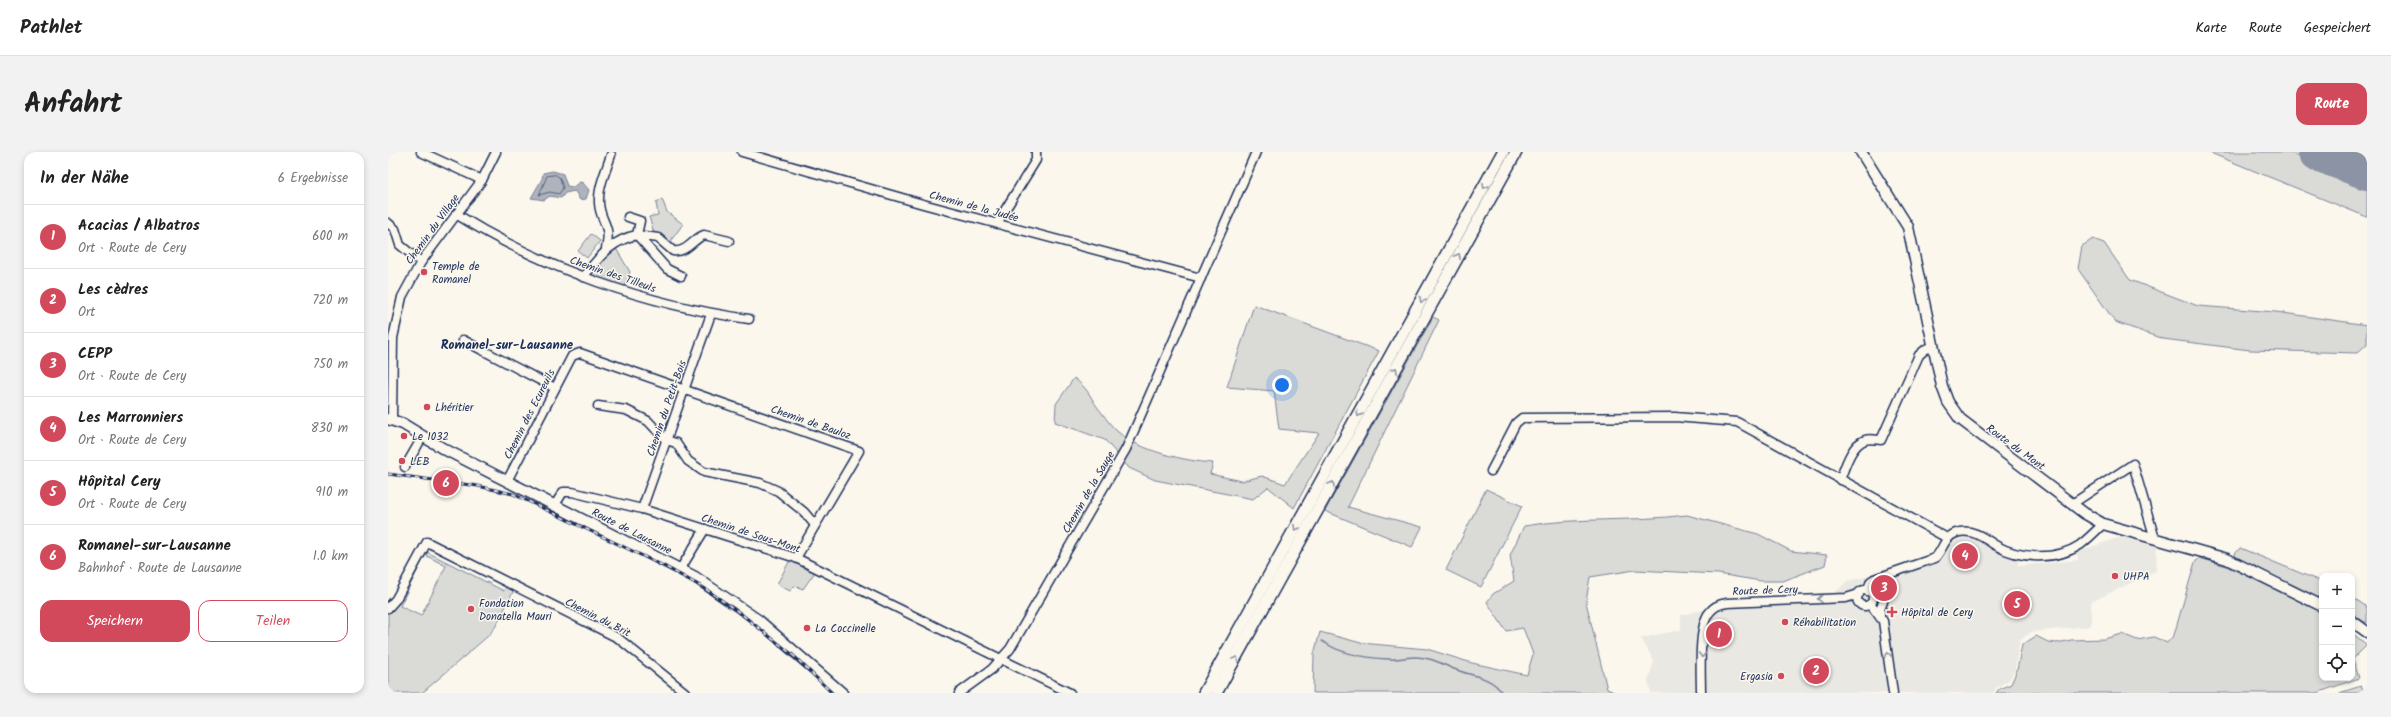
<!DOCTYPE html>
<html lang="de">
<head>
<meta charset="utf-8">
<style>
  :root { --surface:#fff; --page:#f2f2f2; --text:#222; --muted:#767676; --line:#e0e0e0; --accent:#d1495b }
  body { margin:0; font-family:Kalam,sans-serif; background:var(--page); color:var(--text) }
  .controls { position:absolute; right:12px; bottom:12px; display:grid; overflow:hidden; border-radius:8px; box-shadow:0 2px 6px #0003 }
  .controls button { width:36px; height:36px; display:grid; place-items:center; padding:0; border:0; border-bottom:1px solid var(--line); background:var(--surface); color:var(--text); font:20px sans-serif }
  .you { position:absolute; left:894px; top:233px; width:14px; height:14px; margin:-10px; border:3px solid #fff; border-radius:50%; background:#1a73e8; box-shadow:0 0 0 6px #1a73e833 }
  .badge { display:grid; place-items:center; width:26px; height:26px; border-radius:50%; background:var(--accent); color:#fff; font-size:13px; font-weight:700 }
  .pin { position:absolute; translate:-50% -50%; border:2px solid #fff; box-shadow:0 1px 4px #0006 }
  .list { margin:0; padding:0; list-style:none }
  h2 { display:flex; justify-content:space-between; align-items:center; height:52px; margin:0; padding:0 16px; font-size:17px }
  h2 small { font-size:13px; font-weight:400; color:var(--muted) }
  .list li { display:grid; grid-template-columns:26px 1fr auto; gap:12px; align-items:center; box-sizing:border-box; height:64px; padding:0 16px; border-top:1px solid var(--line) }
  .list b { display:block; font-size:15px; white-space:nowrap }
  .list p { margin:0; font-size:13px; white-space:nowrap; color:var(--muted) }
  .list em { font-size:13px; font-style:normal; color:var(--muted) }
  .actions { display:flex; gap:8px; padding:12px 16px }
  .actions a { flex:1; padding:9px 0; border:1px solid var(--accent); border-radius:12px; text-align:center; font-size:14px; color:var(--accent) }
  .actions .main { background:var(--accent); color:#fff }
  .icon { flex:none; width:22px; height:22px; fill:none; stroke:currentColor; stroke-width:2; stroke-linecap:round; stroke-linejoin:round }
  .map { position:relative; flex:none; width:1979px; height:541px; overflow:hidden; border-radius:12px }
  header { display:flex; align-items:center; gap:24px; box-sizing:border-box; height:56px; padding:0 20px; background:var(--surface); border-bottom:1px solid var(--line) }
  header strong { font-size:19px }
  nav { display:flex; gap:22px; margin-inline-start:auto; font-size:14px }
  .intro { display:flex; align-items:center; justify-content:space-between; box-sizing:border-box; height:96px; padding:0 24px }
  h1 { margin:0; font-size:28px }
  .button { padding:10px 18px; border-radius:12px; background:var(--accent); color:#fff; font-size:14px; font-weight:700 }
  main { display:flex; gap:24px; padding:0 24px }
  aside { flex:1; background:var(--surface); border-radius:12px; box-shadow:0 2px 6px #0003 }
  .map>svg:first-child { display:block }
  .built { fill:#eae8e2 }
  .green { fill:#dadad7; stroke:#7a849a; fill-rule:evenodd }
  .water { fill:#afb3bb; stroke:#747e96 }
  .lines { fill:none; stroke-linecap:round; stroke-linejoin:round }
  .shore { stroke:#566483; stroke-width:1 }
  .stream { stroke:#747e96; stroke-width:1.5 }
  .taxiway { stroke:#8b93a5; stroke-width:15 }
  .runway { stroke:#8b93a5; stroke-width:38 }
  .minor-casing { stroke:#1b2f5e; stroke-width:11 }
  .major-casing { stroke:#1b2f5e; stroke-width:13 }
  .highway-casing { stroke:#1b2f5e; stroke-width:14 }
  .minor { stroke:#fbf7ec; stroke-width:8 }
  .major { stroke:#fbf7ec; stroke-width:10 }
  .highway { stroke:#fbf7ec; stroke-width:11 }
  .rail-casing { stroke:#1b2f5e; stroke-width:3 }
  .rail { stroke:#fbf7ec; stroke-width:1.5; stroke-dasharray:4.5; stroke-linecap:butt }
  .oneway { stroke:#8b93a5 }
  .poi-dot { fill:#d1495b; stroke:#fbf7ec; stroke-width:1.5 }
  .labels { text-anchor:middle; stroke-width:3; stroke-linejoin:round; paint-order:stroke }
  .street-label { font-size:11px; fill:#1b2f5e; stroke:#fbf7ec }
  .poi-label { font-size:11px; fill:#1b2f5e; stroke:#fbf7ec; text-anchor:start }
  .quarter-label { font-size:13px; font-weight:bold; fill:#1b2f5e; stroke:#fbf7ec }
</style>
</head>
<body>
<header>
<strong>Pathlet</strong>
<nav><a>Karte</a><a>Route</a><a>Gespeichert</a></nav>
</header>
<div class="intro"><h1>Anfahrt</h1><a class="button">Route</a></div>
<main>
<aside>
<h2>In der Nähe<small>6 Ergebnisse</small></h2>
<ul class="list">
<li><span class="badge">1</span><div><b>Acacias / Albatros</b><p>Ort · Route de Cery</p></div><em>600 m</em></li>
<li><span class="badge">2</span><div><b>Les cèdres</b><p>Ort</p></div><em>720 m</em></li>
<li><span class="badge">3</span><div><b>CEPP</b><p>Ort · Route de Cery</p></div><em>750 m</em></li>
<li><span class="badge">4</span><div><b>Les Marronniers</b><p>Ort · Route de Cery</p></div><em>830 m</em></li>
<li><span class="badge">5</span><div><b>Hôpital Cery</b><p>Ort · Route de Cery</p></div><em>910 m</em></li>
<li><span class="badge">6</span><div><b>Romanel-sur-Lausanne</b><p>Bahnhof · Route de Lausanne</p></div><em>1.0 km</em></li>
</ul>
<div class="actions"><a class="main">Speichern</a><a>Teilen</a></div>
</aside>
<div class="map">
<svg width="1979" height="541" viewBox="0 0 1979 541">
  <rect width="100%" height="100%" fill="#fbf7ec"/>
  <filter id="ink" filterUnits="userSpaceOnUse"><feTurbulence type="fractalNoise" baseFrequency=".025" numOctaves="2"/><feDisplacementMap in="SourceGraphic" scale="8" xChannelSelector="R" yChannelSelector="G"/><feConvolveMatrix kernelMatrix="1 2 1 2 8 2 1 2 1" color-interpolation-filters="sRGB"/></filter>
  <g filter="url(#ink)">
    <g class="built">
      <polygon points="1820,0 1979,0 1979,65"/>
      <polygon points="1582,384 1592,387 1607,399 1630,406 1630,414 1690,408 1689,400 1736,384 1769,394 1768,419 1703,450 1703,474 1643,480 1632,488 1627,517 1621,528 1609,535 1605,541 1263,541 1260,528 1266,509 1253,486 1293,478 1293,463 1336,453 1375,454 1439,449 1459,429 1544,410 1553,406 1562,394 1565,386"/>
    </g>
    <g class="green">
      <polygon points="1820,0 1901,0 1979,30 1979,65"/>
      <polygon points="1957,0 1979,0 1979,7"/>
      <polygon points="274,47 279,60 295,72 284,87 283,104 268,87 261,65 270,63 268,51"/>
      <polygon points="203,82 212,89 199,106 190,99"/>
      <polygon points="1705,87 1716,91 1742,128 1810,154 1888,160 1979,173 1979,192 1969,201 1862,198 1775,187 1727,170 1690,117 1694,94"/>
      <polygon points="226,93 242,120 236,135 205,125 202,122"/>
      <path d="M866,153L991,199L906,356L880,335L865,347L767,328L741,316L717,288L667,270L668,252L686,226C703,239 702,247 714,261C719,268 724,275 730,280C752,299 797,309 825,311L822,322L854,329L874,324L897,332L931,281L891,277L886,239L839,235Z"/>
      <polygon points="1045,165 1051,168 960,355 1034,375 1024,395 937,359"/>
      <polygon points="1098,337 1134,354 1093,435 1058,418"/>
      <path d="M1299,363L1370,382L1403,399L1439,403L1437,413L1395,429H1373L1330,422L1247,418L1202,425L1198,450L1219,537L1228,541H925L926,502L932,480L973,491L1039,497L1084,511L1139,523L1145,502L1135,476L1118,479L1099,450L1105,442L1126,429L1122,403L1136,374C1188,365 1244,370 1299,363Z"/>
      <polygon points="1852,396 1934,430 1934,449 1848,408 1847,402"/>
      <path d="M33,397L116,439L118,434L124,436L125,440L108,474L100,484L34,541H0V459ZM37,403L58,414L33,464L12,454Z"/>
      <polygon points="1812,406 1838,414 1934,459 1934,526 1964,526 1964,481 1979,493 1965,507 1971,526 1929,541 1608,541 1611,537 1623,532 1629,518 1634,493 1648,484 1660,490 1669,491 1683,488 1716,487 1734,482 1749,488 1766,485 1779,491 1786,483 1807,410"/>
      <polygon points="402,408 427,420 415,437 406,434 402,439 389,432"/>
      <polygon points="1964,445 1979,455 1979,471 1964,463"/>
      <polygon points="1973,534 1976,541 1951,541"/>
    </g>
    <polygon class="water" points="165,19 175,22 179,34 185,35 192,30 195,31 201,38 198,47 192,48 187,39 177,41 173,46 162,44 156,48 143,46 154,27 155,21"/>
    <g class="lines">
      <polygon class="shore" points="168,23 172,26 175,36 171,42 162,40 151,43 159,24"/>
      <path class="stream" d="M934,489C952,502 978,506 1001,507C1010,508 1019,505 1028,505C1042,505 1054,512 1066,517C1082,524 1104,524 1114,541"/>
      <polyline class="taxiway" points="1967,14 1979,14"/>
      <polyline class="runway" points="1929,0 1979,19"/>
      <g class="minor-casing">
        <g id="minor">
          <polyline points="33,0 94,28"/>
          <polyline points="354,0 535,52 813,126"/>
          <path d="M68,62C156,117 259,153 361,167"/>
          <path d="M240,65L252,69L249,83L270,86L285,99C299,101 305,87 316,83L341,89"/>
          <polyline points="0,71 7,77 12,93 33,110"/>
          <polyline points="609,71 648,8 648,0"/>
          <path d="M218,96C224,73 212,70 211,51C210,35 218,19 223,3"/>
          <path d="M195,125C211,106 223,88 249,83L279,117L293,124"/>
          <polyline points="75,188 167,236"/>
          <polyline points="210,254 238,258 260,269 278,288 288,291 300,309 316,320 372,331 390,339 416,360 427,373"/>
          <polyline points="4,268 5,186 14,145 33,110 94,28 108,0"/>
          <polyline points="17,315 35,284"/>
          <polyline points="1103,319 1128,271 1134,266 1287,265 1349,270 1559,386"/>
          <path d="M1452,328C1457,315 1463,293 1477,288C1482,286 1489,288 1493,288L1531,203L1538,197L1546,195"/>
          <polyline points="119,329 184,204 192,201 471,299 408,406"/>
          <polyline points="1684,352 1745,312 1767,387"/>
          <polyline points="167,353 175,340 184,340 254,357 408,406 682,541"/>
          <polyline points="254,357 323,162"/>
          <polyline points="293,416 317,377"/>
          <circle cx="1477" cy="446" r="8"/>
          <path d="M1479,439L1483,429L1486,427L1547,406C1555,398 1556,385 1568,381C1583,376 1595,385 1607,393C1631,407 1668,409 1692,393C1700,387 1708,379 1715,372"/>
          <polyline points="1482,452 1495,469 1505,541"/>
          <polyline points="0,456 8,447 39,390 230,486 298,541"/>
          <polyline points="1492,465 1492,457 1495,450"/>
          <polyline points="571,541 604,517 622,497 738,297 868,0"/>
          <path d="M1313,541C1313,522 1310,475 1321,461C1325,455 1332,452 1339,451L1458,446L1471,442"/>
        </g>
      </g>
      <g class="major-casing">
        <g id="major">
          <polyline points="1473,0 1520,75 1554,234 1560,250 1572,267 1696,361 1715,372 1839,407 1934,454"/>
          <polyline points="0,267 15,272 54,296 307,425 370,468 454,541"/>
          <polyline points="1964,469 1979,480"/>
        </g>
      </g>
      <g class="highway-casing">
        <g id="highway">
          <polyline points="816,541 1115,0"/>
          <polyline points="828,541 1128,0"/>
        </g>
      </g>
      <use href="#minor" class="minor"/>
      <use href="#major" class="major"/>
      <use href="#highway" class="highway"/>
      <g class="rail-casing">
        <polyline id="rail" points="0,322 90,334 125,342 278,415 316,436 352,461 406,504 444,541"/>
      </g>
      <use href="#rail" class="rail"/>
    </g>
    <defs><path id="oneway-chevron" d="M-2-3.5L2.5 0L-2 3.5" fill="none" stroke-width="1.6" stroke-linecap="round" stroke-linejoin="round"/></defs>
    <g class="oneway">
      <use href="#oneway-chevron" transform="translate(1097 34) rotate(119)"/>
      <use href="#oneway-chevron" transform="translate(1070 104) rotate(-61)"/>
      <use href="#oneway-chevron" transform="translate(1034 148) rotate(119)"/>
      <use href="#oneway-chevron" transform="translate(1007 218) rotate(-61)"/>
      <use href="#oneway-chevron" transform="translate(971 262) rotate(119)"/>
      <use href="#oneway-chevron" transform="translate(944 332) rotate(-61)"/>
      <use href="#oneway-chevron" transform="translate(908 376) rotate(119)"/>
      <use href="#oneway-chevron" transform="translate(1432 447) rotate(178)"/>
      <use href="#oneway-chevron" transform="translate(1314 503) rotate(93)"/>
      <use href="#oneway-chevron" transform="translate(1500 503) rotate(-97)"/>
      <use href="#oneway-chevron" transform="translate(848 507) rotate(-61)"/>
    </g>
  </g>
  <g class="poi-dot">
    <circle cx="36" cy="120" r="4"/>
    <circle cx="39" cy="255" r="4"/>
    <circle cx="16" cy="284" r="4"/>
    <circle cx="14" cy="309" r="4"/>
    <circle cx="1727" cy="424" r="4"/>
    <circle cx="83" cy="457" r="4"/>
    <path d="M1502 454h4v4h4v4h-4v4h-4v-4h-4v-4h4z"/>
    <circle cx="1397" cy="470" r="4"/>
    <circle cx="419" cy="476" r="4"/>
    <circle cx="1393" cy="524" r="4"/>
  </g>
  <g class="labels">
    <g class="street-label">
      <text transform="translate(586 54) rotate(15)" y="4">Chemin de la Judée</text>
      <text transform="translate(44 77) rotate(-54)" y="4">Chemin du Village</text>
      <text transform="translate(225 122) rotate(19)" y="4">Chemin des Tilleuls</text>
      <text transform="translate(278 256) rotate(-71)" y="4">Chemin du Petit-Bois</text>
      <text transform="translate(141 262) rotate(-63)" y="4">Chemin des Ecureuils</text>
      <text transform="translate(423 270) rotate(19)" y="4">Chemin de Bauloz</text>
      <text transform="translate(1628 295) rotate(36)" y="4">Route du Mont</text>
      <text transform="translate(700 340) rotate(-60)" y="4">Chemin de la Sauge</text>
      <text transform="translate(244 379) rotate(27)" y="4">Route de Lausanne</text>
      <text transform="translate(363 381) rotate(18)" y="4">Chemin de Sous-Mont</text>
      <text transform="translate(1377 438) rotate(-2)" y="4">Route de Cery</text>
      <text transform="translate(210 465) rotate(27)" y="4">Chemin du Brit</text>
    </g>
    <g class="poi-label">
      <text x="44" y="118">Temple de<tspan x="44" dy="13">Romanel</tspan></text>
      <text x="47" y="259">Lhéritier</text>
      <text x="24" y="288">Le 1032</text>
      <text x="22" y="313">LEB</text>
      <text x="1735" y="428">UHPA</text>
      <text x="91" y="455">Fondation<tspan x="91" dy="13">Donatella Mauri</tspan></text>
      <text x="1513" y="464">Hôpital de Cery</text>
      <text x="1405" y="474">Réhabilitation</text>
      <text x="427" y="480">La Coccinelle</text>
      <text x="1385" y="528" text-anchor="end">Ergasia</text>
    </g>
    <g class="quarter-label">
      <text x="119" y="197">Romanel-sur-Lausanne</text>
    </g>
  </g>
</svg>
<div class="controls">
<button>+</button>
<button>−</button>
<button><svg class="icon" aria-label="locate" viewBox="0 0 24 24"><circle cx="12" cy="12" r="6"/><path d="M12 2v4M12 18v4M2 12h4M18 12h4"/></svg></button>
</div>
<div class="you"></div>
<div class="pin badge" style="left:1331px;top:482px">1</div>
<div class="pin badge" style="left:1428px;top:519px">2</div>
<div class="pin badge" style="left:1496px;top:436px">3</div>
<div class="pin badge" style="left:1577px;top:404px">4</div>
<div class="pin badge" style="left:1629px;top:452px">5</div>
<div class="pin badge" style="left:58px;top:331px">6</div>
</div>
</main>
</body>
</html>
